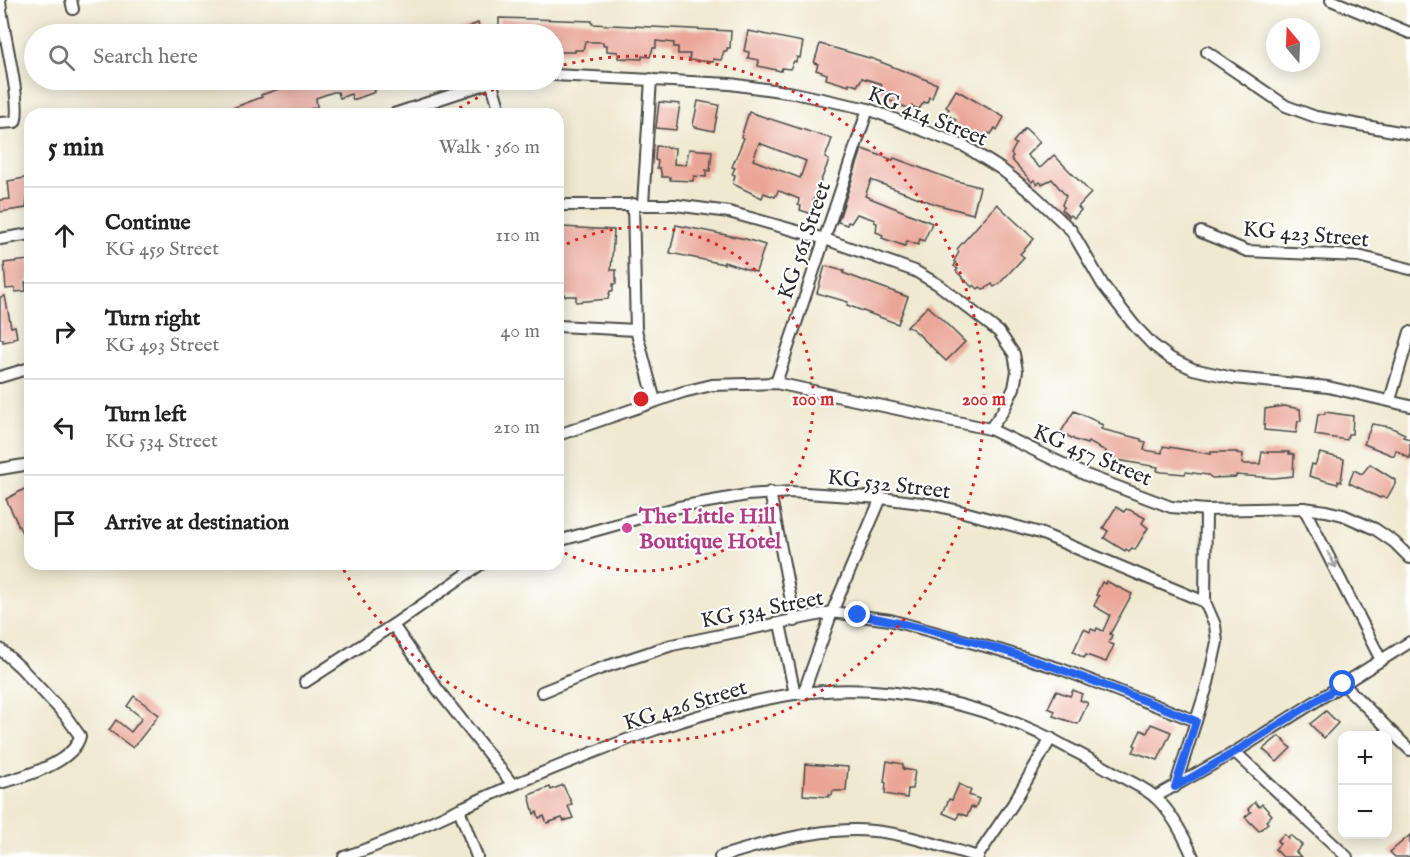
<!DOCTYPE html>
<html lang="en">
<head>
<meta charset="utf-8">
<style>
  :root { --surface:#fff; --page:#f2f2f2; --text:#222; --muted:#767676; --line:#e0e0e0 }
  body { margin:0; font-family:"IM FELL English",serif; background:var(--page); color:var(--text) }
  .controls { position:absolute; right:18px; bottom:18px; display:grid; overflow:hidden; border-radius:12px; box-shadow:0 3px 15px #0003 }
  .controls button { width:54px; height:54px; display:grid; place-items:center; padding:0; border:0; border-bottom:2px solid var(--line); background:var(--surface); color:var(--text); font:30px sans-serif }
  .compass { position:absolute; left:1266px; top:18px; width:54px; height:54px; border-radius:50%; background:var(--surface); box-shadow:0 3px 15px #0003; rotate:341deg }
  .stop { position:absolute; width:18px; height:18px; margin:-14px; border:4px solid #2563eb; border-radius:50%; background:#fff }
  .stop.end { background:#2563eb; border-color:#fff; box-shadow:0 2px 6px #0008 }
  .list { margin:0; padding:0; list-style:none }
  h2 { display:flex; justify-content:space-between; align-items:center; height:78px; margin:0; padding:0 24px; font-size:26px }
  h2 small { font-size:20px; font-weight:400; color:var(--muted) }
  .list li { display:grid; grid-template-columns:39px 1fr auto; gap:18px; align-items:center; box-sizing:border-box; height:96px; padding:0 24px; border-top:2px solid var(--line) }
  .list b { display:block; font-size:22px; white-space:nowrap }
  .list p { margin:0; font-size:20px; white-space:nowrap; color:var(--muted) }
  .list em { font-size:20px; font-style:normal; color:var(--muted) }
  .icon { flex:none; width:33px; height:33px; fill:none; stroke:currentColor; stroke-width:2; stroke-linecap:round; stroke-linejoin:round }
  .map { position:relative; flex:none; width:1410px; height:857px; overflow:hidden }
  .search { position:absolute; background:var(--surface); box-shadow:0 3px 15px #0003; left:24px; top:24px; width:540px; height:66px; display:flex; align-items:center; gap:15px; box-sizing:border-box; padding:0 21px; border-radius:33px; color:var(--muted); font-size:22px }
  .panel { position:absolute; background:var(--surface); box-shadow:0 3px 15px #0003; left:24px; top:108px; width:540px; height:462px; border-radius:18px }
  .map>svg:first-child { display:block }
  .building { fill:#eaa596; fill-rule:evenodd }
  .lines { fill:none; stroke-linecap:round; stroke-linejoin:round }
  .minor-casing { stroke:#484844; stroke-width:14 }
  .minor { stroke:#fff; stroke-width:10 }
  .oneway { stroke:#a0a0a0 }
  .route { stroke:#2563eb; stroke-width:8 }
  .ring { fill:none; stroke:#d62828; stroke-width:3; stroke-dasharray:3 6 }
  .hotel-dot { fill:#d1479c; stroke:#fff; stroke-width:2 }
  .labels { text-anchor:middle; stroke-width:4.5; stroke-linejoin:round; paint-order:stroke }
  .street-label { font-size:22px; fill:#2b2b2b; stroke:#fff }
  .hotel-label { font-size:22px; font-weight:bold; fill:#b23c85; stroke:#fff; text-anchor:start }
  .centre { fill:#d62828; stroke:#fff; stroke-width:3 }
  .ring-label { font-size:18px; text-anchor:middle; font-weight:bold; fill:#d62828; stroke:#fff; stroke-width:4.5; stroke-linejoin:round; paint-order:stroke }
</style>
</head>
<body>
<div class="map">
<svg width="1410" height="857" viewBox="0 0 1410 857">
  <rect width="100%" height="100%" fill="#fff"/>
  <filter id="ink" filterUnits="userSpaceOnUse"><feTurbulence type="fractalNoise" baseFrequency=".0167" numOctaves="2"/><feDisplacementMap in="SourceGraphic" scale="12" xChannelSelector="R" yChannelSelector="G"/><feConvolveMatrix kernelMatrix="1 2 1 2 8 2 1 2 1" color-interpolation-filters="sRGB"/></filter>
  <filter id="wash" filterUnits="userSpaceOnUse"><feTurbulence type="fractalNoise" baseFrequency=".008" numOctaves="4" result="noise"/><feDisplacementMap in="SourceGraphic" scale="24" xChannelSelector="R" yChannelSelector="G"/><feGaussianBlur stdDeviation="1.35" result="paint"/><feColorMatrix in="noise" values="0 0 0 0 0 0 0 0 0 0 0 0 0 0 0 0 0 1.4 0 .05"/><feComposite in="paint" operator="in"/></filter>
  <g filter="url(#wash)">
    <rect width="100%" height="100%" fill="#efe9d0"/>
    <g id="blocks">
      <g class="building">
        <polygon points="499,18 592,21 592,24 731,31 730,48 727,48 727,51 724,51 721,60 713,59 713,62 689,60 690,54 678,54 678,47 674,47 674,43 656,41 656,48 653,48 650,57 642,56 642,59 618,58 618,52 607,51 607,45 603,45 603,42 585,42 583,50 575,50 575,52 554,52 554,34 499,34"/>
        <polygon points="478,23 482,34 450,34"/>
        <polygon points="748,31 803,42 800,58 797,57 796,62 794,61 790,69 782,68 781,71 758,66 759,60 748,58 749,52 744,51"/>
        <polygon points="820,44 873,59 937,84 932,98 929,97 927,103 924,102 919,109 911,106 910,109 888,100 890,95 879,91 882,84 862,78 857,86 849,83 849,86 826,79 827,74 816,70 818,64 814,63"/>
        <polygon points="305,80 380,80 382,87 374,90 375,92 353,100 351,94 340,98 338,92 333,92 316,98 317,107 295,114 268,114 267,110 255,114 217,114 262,97 261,95"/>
        <polygon points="956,90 1004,117 997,130 995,128 991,134 988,133 982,139 975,135 974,138 953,125 956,120 946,114 949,109 946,107"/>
        <polygon points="698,101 719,105 714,131 695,127 693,125"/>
        <polygon points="659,102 680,104 676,130 656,128"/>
        <path d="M749,112L832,139L825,158L829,160L813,201L818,203L814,212L810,211L809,213L800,210L801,206L798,205L799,199L782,192L778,191L775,197L764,193L762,198L733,184L735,175L732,174L735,168L732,167L744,138L741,137ZM759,143L806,161L800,178L753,160Z"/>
        <polygon points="1025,128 1040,142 1027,155 1040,168 1054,155 1091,193 1078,207 1081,210 1074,218 1071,215 1069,217 1062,210 1064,207 1062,205 1063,202 1066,196 1052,179 1042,184 1040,182 1037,184 1034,180 1032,182 1011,159 1013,156 1011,154 1016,144 1013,142"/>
        <polygon points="656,146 675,148 674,164 686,165 689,149 712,151 710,171 706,170 706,177 694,176 693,181 670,180 670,177 662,177 660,168 657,168 658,161 655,160"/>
        <polygon points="862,149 893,160 894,158 953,180 980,187 973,214 935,204 871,180 865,196 932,223 924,241 920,239 918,245 907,241 905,246 882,238 883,235 876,232 877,223 874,222 875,220 857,214 851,223 848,222 847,225 838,222"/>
        <polygon points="30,177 30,199 27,199 26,208 0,212 0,200 10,199 8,181"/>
        <polygon points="997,204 1034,239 1020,254 1024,257 1000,283 994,287 992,284 986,288 983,289 980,287 978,289 974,285 972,287 956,271 958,269 954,266 956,263 954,261 959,252 957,249"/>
        <polygon points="676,225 746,239 765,245 756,272 724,262 724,264 670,253"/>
        <polygon points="562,227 614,230 611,270 616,270 616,284 613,284 613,291 610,291 608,299 576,302 576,296 564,296 564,289 560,289"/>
        <polygon points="29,260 30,275 28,276 29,282 25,282 26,291 15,292 15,288 6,289 4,263"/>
        <polygon points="825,266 844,271 843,273 908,297 898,324 847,305 848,302 817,293"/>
        <polygon points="5,296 11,327 15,326 17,337 13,338 13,340 3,342 3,339 0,339 0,297"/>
        <polygon points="928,306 965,342 946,361 913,329 907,327"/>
        <polygon points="1284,406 1300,409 1301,421 1298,421 1296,433 1264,430 1265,409"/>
        <polygon points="1074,411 1098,422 1098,423 1103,425 1101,429 1141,439 1141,441 1146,442 1144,450 1162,453 1163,446 1211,454 1211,452 1237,452 1237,453 1243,454 1242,464 1260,464 1262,452 1289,452 1289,454 1294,454 1293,476 1274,478 1236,475 1236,477 1212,478 1208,475 1186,472 1185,474 1162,472 1157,471 1158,467 1111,459 1107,456 1106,451 1088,442 1087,444 1075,440 1061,432"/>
        <polygon points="1325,412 1353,416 1352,434 1348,434 1347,440 1315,435 1318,414 1325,414"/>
        <polygon points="1372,424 1390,427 1405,434 1403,437 1410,439 1410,459 1396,450 1394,456 1364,444"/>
        <polygon points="1320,453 1344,459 1341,482 1338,481 1338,484 1326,481 1309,476 1312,464 1315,465"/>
        <polygon points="1370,464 1395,480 1395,484 1387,498 1381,497 1380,498 1349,483 1354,470 1362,474"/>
        <polygon points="30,486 30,531 23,535 6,499"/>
        <polygon points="1116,507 1124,512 1126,509 1130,510 1145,518 1142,523 1148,528 1135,550 1132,548 1129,551 1126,549 1125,551 1104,538 1108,531 1103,528"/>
        <polygon points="1106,581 1132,594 1110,634 1112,635 1109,643 1114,645 1106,662 1086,655 1084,658 1073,652 1084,629 1090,632 1091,629 1096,631 1097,628 1103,631 1110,615 1094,606 1099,596 1096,595 1102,582 1105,584"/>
        <polygon points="1073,690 1082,694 1080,700 1088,703 1078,724 1053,716 1055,711 1048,708 1056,691 1070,696"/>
        <polygon points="134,696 159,715 133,748 109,730 116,720 131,732 142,718 127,706"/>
        <polygon points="1326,711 1338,723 1324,738 1310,724"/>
        <polygon points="1151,724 1171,732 1158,760 1133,752 1136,746 1134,745 1141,730 1147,733"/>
        <polygon points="1279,736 1291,748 1277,762 1263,749"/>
        <polygon points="887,761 903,764 903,769 915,771 912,789 908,789 907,798 885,794 886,783 884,782"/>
        <polygon points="805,764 848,767 846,791 833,791 832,795 829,795 829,797 803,795"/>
        <polygon points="959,784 971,790 969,795 979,799 975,808 971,807 967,816 959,813 957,819 943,813 949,799 952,800"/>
        <polygon points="563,785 572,804 568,806 573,818 564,821 562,818 547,823 544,816 539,818 537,812 534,814 529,795 550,787 551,790"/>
        <polygon points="1255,802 1259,807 1262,804 1272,815 1266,821 1268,823 1259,831 1245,817 1251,812 1248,809"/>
        <polygon points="1284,834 1288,838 1290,835 1302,845 1296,852 1301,857 1283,857 1275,849 1280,844 1277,841"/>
        <polygon points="1410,835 1410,857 1395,857 1390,852"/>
      </g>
    </g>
  </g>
  <g filter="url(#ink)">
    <use href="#blocks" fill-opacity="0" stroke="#484844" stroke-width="1.5"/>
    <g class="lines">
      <g class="minor-casing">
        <g id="minor">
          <path d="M0,0C1,25 23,105 15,122L0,123"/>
          <polyline points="71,0 73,9"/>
          <polyline points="1331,0 1410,33"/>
          <polyline points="1207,52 1286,106 1316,117 1410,134"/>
          <polyline points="554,75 730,84 794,93 868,109 966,147 1001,169 1034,195 1071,230 1103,285 1134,325 1152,344 1170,358 1193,369 1233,378 1328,387 1410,406"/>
          <polyline points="491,81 501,114"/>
          <polyline points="394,114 497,80"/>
          <polyline points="633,204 636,330"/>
          <polyline points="643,204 651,79"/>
          <polyline points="558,205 675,205 729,212 825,239 915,271 939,285 999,332 1014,354 1017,371 1014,388 1003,411 990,429"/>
          <polyline points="1201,232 1247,251 1358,256 1410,269"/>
          <polyline points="0,239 30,234"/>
          <polyline points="558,326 636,330 655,401"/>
          <polyline points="0,377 30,368"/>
          <polyline points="776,383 868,109"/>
          <polyline points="1390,400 1410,332"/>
          <polyline points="558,435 683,392 712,385 776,383 990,429 1086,475 1171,507 1206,510 1304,508 1326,511 1343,515 1375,529 1394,542 1410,558"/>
          <polyline points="0,469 30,464"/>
          <polyline points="770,492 795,621"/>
          <polyline points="1304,508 1381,660"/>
          <polyline points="558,541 679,507 747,495 791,492 881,498 929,504 964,512 1040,533 1205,602"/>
          <polyline points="780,624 795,694"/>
          <polyline points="393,625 438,690 513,785"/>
          <path d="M0,649L20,667L65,715L80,736C74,763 23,777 0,783"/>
          <polyline points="305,682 393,625 481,564"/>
          <polyline points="1343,684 1410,750"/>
          <polyline points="542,692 599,669 672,645 832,612 890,620 999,650 1061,669 1196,721"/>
          <polyline points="803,694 832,612 881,498"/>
          <polyline points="1235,752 1347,857"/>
          <polyline points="1175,787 1208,683 1217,642 1215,625 1205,602 1206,510"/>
          <polyline points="1155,797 1235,752 1410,642"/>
          <polyline points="459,809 477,857"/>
          <path d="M344,857C402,838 457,809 513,785C602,748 697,709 794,694C887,681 988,703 1070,749C1088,758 1106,768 1124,778C1134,784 1147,789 1156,798C1173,814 1184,836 1193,857"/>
          <path d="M720,857C763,843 811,830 856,830C897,830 940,846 978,857"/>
          <polyline points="977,857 1013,804 1051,738"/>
        </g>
      </g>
      <use href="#minor" class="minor"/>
    </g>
    <defs><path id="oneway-shaft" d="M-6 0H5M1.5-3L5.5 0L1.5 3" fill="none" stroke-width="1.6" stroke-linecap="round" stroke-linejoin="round" transform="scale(1.5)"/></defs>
    <use class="oneway" href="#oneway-shaft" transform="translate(1332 560) rotate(62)"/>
  </g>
  <g class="lines" filter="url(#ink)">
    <path class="route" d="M858,615C974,635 1087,677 1196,721L1175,787L1235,752L1343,684"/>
  </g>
  <g class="ring">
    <path d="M559 248A172 172 0 1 1 559 550"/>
    <path d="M452 113A343 343 0 0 1 515 80M555 67A343 343 0 1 1 341 565"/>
  </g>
  <circle class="hotel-dot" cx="627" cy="528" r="6"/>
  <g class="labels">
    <g class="street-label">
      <text transform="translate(928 115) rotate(22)" y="8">KG 414 Street</text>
      <text transform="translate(1306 233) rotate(5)" y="8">KG 423 Street</text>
      <text transform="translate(803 240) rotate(-71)" y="8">KG 561 Street</text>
      <text transform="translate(1093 454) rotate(23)" y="8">KG 457 Street</text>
      <text transform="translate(889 483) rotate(7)" y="8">KG 532 Street</text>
      <text transform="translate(762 608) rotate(-11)" y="8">KG 534 Street</text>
      <text transform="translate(685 704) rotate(-17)" y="8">KG 426 Street</text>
    </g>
    <g class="hotel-label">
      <text x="639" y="523">The Little Hill<tspan x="639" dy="25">Boutique Hotel</tspan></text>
    </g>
  </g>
  <circle cx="641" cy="399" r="9" class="centre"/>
  <g class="ring-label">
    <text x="813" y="405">100 m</text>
    <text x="984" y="405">200 m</text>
  </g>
</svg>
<div class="controls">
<button>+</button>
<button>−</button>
</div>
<svg class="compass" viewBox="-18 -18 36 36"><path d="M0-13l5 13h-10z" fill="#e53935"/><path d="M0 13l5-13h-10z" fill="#767676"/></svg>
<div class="stop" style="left:1343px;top:684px"></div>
<div class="stop end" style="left:858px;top:615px"></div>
<div class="search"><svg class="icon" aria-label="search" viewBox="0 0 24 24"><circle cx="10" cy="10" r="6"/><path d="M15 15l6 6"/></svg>Search here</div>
<section class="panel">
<h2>5 min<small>Walk · 360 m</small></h2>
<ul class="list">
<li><svg class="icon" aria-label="ahead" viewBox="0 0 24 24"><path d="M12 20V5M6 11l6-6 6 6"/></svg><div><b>Continue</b><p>KG 459 Street</p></div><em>110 m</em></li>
<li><svg class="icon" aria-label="right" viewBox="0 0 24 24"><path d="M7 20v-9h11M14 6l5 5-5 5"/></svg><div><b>Turn right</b><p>KG 493 Street</p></div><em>40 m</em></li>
<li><svg class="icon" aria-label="left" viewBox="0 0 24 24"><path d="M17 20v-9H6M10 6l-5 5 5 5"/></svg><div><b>Turn left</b><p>KG 534 Street</p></div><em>210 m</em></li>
<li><svg class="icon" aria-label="arrive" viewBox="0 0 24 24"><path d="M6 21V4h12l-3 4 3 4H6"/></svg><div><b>Arrive at destination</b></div></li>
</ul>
</section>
</div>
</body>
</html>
